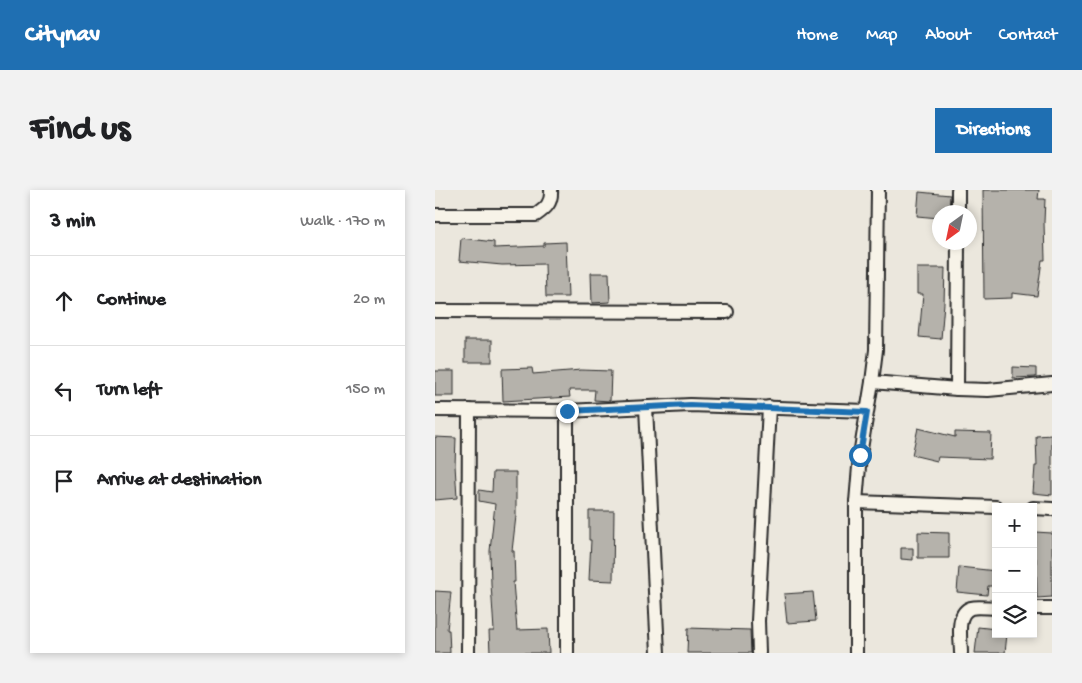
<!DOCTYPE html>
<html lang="en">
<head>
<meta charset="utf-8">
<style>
  :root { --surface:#fff; --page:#f2f2f2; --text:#202124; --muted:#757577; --line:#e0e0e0; --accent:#1f6fb2 }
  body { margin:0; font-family:"Gochi Hand",sans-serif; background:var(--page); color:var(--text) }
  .controls { position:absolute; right:15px; bottom:15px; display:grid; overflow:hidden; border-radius:0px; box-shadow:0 2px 8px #0003 }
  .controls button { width:45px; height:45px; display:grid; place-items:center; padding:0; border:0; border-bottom:1px solid var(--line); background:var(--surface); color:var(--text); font:25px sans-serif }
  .compass { position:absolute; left:497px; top:15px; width:45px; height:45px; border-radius:50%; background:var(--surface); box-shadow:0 2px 8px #0003; rotate:213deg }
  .stop { position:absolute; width:15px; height:15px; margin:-11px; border:4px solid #1f6fb2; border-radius:50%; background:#fff }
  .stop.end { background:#1f6fb2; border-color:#fff; box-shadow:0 1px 5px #0008 }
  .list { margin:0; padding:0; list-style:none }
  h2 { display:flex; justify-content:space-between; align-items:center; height:65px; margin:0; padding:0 20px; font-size:21px }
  h2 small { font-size:16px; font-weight:400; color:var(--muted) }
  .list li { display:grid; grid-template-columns:32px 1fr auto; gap:15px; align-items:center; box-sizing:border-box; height:90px; padding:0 20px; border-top:1px solid var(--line) }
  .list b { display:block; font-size:19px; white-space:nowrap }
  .list em { font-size:16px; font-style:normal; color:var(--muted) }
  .icon { flex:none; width:28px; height:28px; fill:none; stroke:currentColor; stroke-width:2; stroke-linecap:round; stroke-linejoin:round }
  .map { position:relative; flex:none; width:617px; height:463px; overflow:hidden; border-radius:0px }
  header { display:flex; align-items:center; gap:30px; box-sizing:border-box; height:70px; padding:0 25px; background:var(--accent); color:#fff }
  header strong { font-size:24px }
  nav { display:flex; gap:28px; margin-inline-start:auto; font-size:18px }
  .intro { display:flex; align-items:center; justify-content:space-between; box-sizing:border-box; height:120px; padding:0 30px }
  h1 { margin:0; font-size:35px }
  .button { padding:12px 22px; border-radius:0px; background:var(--accent); color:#fff; font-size:18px; font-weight:700 }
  main { display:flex; gap:30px; padding:0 30px }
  aside { flex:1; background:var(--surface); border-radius:0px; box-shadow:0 2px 8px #0003 }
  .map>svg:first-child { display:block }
  .building { fill:#b5b2ab; stroke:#2b2b2b }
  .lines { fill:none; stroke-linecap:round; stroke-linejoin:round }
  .street-casing { stroke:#2b2b2b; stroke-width:16 }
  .street { stroke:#f7f3e8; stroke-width:12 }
  .route { stroke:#1f6fb2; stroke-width:6 }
</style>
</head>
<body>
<header>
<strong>Citynav</strong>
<nav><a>Home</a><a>Map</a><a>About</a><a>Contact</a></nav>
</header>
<div class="intro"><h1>Find us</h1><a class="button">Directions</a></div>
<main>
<aside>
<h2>3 min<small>Walk · 170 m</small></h2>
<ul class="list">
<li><svg class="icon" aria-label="ahead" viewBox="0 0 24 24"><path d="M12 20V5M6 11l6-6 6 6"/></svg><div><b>Continue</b></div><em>20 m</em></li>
<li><svg class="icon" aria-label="left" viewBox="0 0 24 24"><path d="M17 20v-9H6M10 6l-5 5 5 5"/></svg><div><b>Turn left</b></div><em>150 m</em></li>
<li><svg class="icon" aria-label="arrive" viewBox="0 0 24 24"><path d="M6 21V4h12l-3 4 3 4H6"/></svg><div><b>Arrive at destination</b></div></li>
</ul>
</aside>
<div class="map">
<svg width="617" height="463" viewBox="0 0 617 463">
  <rect width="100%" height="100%" fill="#ebe7dd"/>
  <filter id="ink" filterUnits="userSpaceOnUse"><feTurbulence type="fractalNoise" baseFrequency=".02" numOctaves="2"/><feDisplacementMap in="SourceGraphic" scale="10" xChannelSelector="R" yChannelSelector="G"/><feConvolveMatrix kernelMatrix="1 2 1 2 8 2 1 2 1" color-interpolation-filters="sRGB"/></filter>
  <g filter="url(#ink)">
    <g class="building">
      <polygon points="548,0 604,0 603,9 610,9 609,32 610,70 607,70 602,106 577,103 577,108 549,109"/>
      <polygon points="484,2 515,5 514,22 504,22 504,28 482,26"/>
      <polygon points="26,48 59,52 59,58 109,56 109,53 131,52 133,107 111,107 110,74 67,75 24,71"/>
      <polygon points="482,78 510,78 509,113 506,149 484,147 488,104 482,104"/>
      <polygon points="156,83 174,83 175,112 157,113"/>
      <rect x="30" y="150" width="27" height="22"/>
      <polygon points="578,177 601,178 601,187 578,188"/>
      <polygon points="97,178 98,184 146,180 176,181 175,211 159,210 160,200 134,200 135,207 68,211 67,179"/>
      <rect x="0" y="181" width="19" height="25"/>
      <polygon points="483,238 520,247 520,242 556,243 555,269 503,267 502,271 477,265"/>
      <polygon points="617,245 617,305 598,303 600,276 602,276 601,246"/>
      <polygon points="0,247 21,248 20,275 22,308 0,310"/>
      <polygon points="58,282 81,282 81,326 77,361 79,361 80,392 78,392 82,440 113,439 114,463 55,463 54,441 59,441 56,394 55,361 60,314 44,311 44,300 57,302"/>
      <polygon points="154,321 179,321 178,391 154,390 156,350 154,350"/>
      <polygon points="483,342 514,343 514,368 483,368"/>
      <polygon points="600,342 617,343 617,407 602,408 601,368 599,368"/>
      <polygon points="466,358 478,358 478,370 466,369"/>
      <polygon points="524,377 561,381 561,396 553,396 552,405 522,402"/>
      <polygon points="0,401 16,402 12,440 14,440 15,463 0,463"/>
      <polygon points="378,402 381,431 352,433 349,404"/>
      <polygon points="543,437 561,439 561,444 572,444 570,463 540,463"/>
      <polygon points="253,438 315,440 316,463 252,463"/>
    </g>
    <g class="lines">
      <g class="street-casing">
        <g id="street">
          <polyline points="443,0 441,160 437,192 522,199"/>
          <polyline points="523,22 523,0"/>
          <path d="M0,25H101C111,18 117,13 116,0"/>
          <polyline points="523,52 522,199 553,200 617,194"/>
          <polyline points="0,121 292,122"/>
          <polyline points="211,217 223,463"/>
          <polyline points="0,220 132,221 255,215 432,221"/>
          <polyline points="132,221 132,463"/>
          <polyline points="421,312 561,317"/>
          <polyline points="598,318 617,319"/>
          <polyline points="598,418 617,418"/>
          <polyline points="33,463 34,220"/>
          <polyline points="324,463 323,431 334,217"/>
          <polyline points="421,463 421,312 425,265 437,192"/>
          <path d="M526,463C526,450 520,423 536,418C543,416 553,418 561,418"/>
        </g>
      </g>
      <use href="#street" class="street"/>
    </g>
  </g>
  <g class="lines" filter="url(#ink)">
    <polyline class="route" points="132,221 255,215 432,222 425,265"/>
  </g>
</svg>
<div class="controls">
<button>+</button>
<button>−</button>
<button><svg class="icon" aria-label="layers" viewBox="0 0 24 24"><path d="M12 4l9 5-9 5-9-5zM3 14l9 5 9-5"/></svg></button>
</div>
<svg class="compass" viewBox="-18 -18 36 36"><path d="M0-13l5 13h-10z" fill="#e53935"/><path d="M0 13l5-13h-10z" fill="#757577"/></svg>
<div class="stop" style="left:425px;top:265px"></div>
<div class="stop end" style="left:132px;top:221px"></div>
</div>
</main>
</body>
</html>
